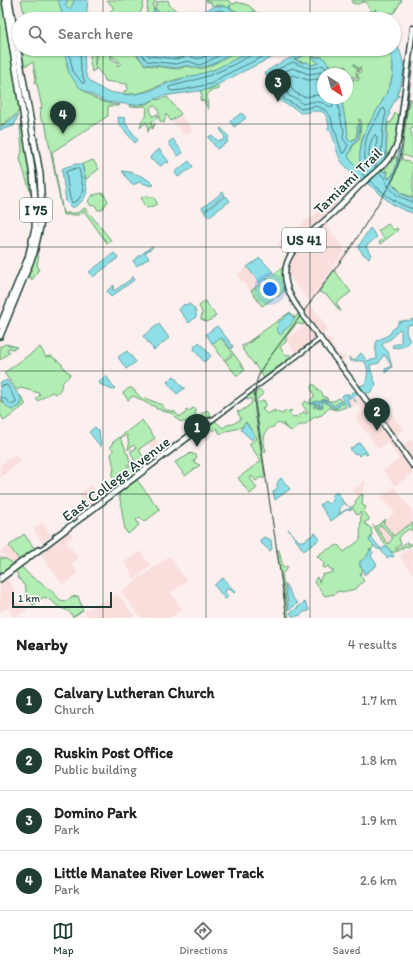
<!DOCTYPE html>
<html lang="en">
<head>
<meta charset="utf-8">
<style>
  :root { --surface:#fff; --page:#f6f6f6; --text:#202124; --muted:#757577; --line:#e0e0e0; --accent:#1f3d34 }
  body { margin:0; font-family:Itim,sans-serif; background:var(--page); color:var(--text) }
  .compass { position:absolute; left:317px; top:68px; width:36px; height:36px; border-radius:50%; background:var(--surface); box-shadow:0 1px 3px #0004; rotate:143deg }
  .scale { position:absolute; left:12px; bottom:10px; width:100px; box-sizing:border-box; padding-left:4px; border:2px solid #1f3d34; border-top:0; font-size:11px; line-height:14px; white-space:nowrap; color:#1f3d34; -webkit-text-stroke:3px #fff; paint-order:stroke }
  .you { position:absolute; left:270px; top:289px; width:14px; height:14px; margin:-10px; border:3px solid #fff; border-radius:50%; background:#1a73e8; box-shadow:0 0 0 6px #1a73e833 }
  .badge { display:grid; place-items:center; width:26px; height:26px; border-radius:50%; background:var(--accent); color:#fff; font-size:13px; font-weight:700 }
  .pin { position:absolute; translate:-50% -33px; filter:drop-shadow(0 1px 2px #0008) }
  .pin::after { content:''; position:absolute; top:21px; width:14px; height:12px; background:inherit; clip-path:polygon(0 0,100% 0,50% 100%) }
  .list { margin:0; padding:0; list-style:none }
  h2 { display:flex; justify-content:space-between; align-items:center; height:52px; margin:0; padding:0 16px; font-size:17px }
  h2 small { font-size:13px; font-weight:400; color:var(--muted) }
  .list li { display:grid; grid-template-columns:26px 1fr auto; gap:12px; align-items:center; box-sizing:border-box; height:60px; padding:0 16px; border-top:1px solid var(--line) }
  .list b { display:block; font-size:15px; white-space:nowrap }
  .list p { margin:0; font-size:13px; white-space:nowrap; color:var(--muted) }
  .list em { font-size:13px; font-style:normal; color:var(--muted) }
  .icon { flex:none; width:22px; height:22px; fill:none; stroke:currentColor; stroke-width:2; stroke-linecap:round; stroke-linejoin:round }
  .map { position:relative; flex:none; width:413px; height:618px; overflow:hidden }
  .search { position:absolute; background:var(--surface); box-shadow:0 1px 3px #0004; left:12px; right:12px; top:12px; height:44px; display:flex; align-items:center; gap:10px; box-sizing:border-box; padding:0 14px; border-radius:22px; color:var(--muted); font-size:15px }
  .sheet { height:292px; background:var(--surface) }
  nav { display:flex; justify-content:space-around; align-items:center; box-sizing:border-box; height:56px; border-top:1px solid var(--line); background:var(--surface); font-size:11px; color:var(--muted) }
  nav a { display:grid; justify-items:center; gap:2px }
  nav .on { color:var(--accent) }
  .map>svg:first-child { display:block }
  .built { fill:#f9dedc }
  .green { fill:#b2eeb3; stroke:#689674; fill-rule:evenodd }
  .water { fill:#8edfe8; stroke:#629ea0 }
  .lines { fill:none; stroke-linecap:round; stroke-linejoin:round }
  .shore { stroke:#4b7e7c; stroke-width:1 }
  .secondary-casing { stroke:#1f3d34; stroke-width:6 }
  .primary-casing { stroke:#1f3d34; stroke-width:7 }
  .highway-casing { stroke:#1f3d34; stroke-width:8 }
  .secondary { stroke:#fff; stroke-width:3 }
  .primary { stroke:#fff; stroke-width:4 }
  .highway { stroke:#fff; stroke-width:5 }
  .rail { stroke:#1f3d34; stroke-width:1 }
  .primary-bridge-casing { stroke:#1f3d34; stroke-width:7; stroke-linecap:butt }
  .primary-bridge { stroke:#fff; stroke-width:4 }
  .grid { fill:none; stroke:#1f3d34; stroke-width:1; stroke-opacity:0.55 }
  .labels { text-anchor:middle; stroke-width:3.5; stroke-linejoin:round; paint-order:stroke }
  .shield { fill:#fff; stroke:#627771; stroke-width:1 }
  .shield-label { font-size:14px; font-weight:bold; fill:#1f3d34 }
  .street-label { font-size:15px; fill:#1f3d34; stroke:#fff }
</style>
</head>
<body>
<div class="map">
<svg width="413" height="618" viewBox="0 0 413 618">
  <rect width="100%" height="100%" fill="#fcf0ef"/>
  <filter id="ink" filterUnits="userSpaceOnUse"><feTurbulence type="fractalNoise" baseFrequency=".025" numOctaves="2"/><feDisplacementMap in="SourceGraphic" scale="8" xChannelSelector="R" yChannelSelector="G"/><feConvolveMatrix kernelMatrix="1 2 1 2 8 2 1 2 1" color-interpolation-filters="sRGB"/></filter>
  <g filter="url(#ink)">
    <g class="built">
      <polygon points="181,115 193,130 185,136 173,121"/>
      <polygon points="334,200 339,206 308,234 301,224"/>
      <polygon points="325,223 345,250 332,267 309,236 315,242 325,234 320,227"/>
      <polygon points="301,225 308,234 296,244 288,256 277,243"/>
      <polygon points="309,237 332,268 308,300 291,278 287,277 287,271 290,261 295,251"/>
      <polygon points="346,251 347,253 344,258 310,303 329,330 321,335 303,311 309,303 308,301"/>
      <polygon points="247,266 259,284 250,291 237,274"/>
      <polygon points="306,324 318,338 296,354 286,339"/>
      <polygon points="327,336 332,341 332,346 338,354 347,357 341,362 324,339"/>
      <polygon points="359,392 369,405 362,410 357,404 349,409 348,407 350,406 347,400 352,398 357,402 354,397"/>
      <polygon points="380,398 404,430 394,437 372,404"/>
      <polygon points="369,406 392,439 378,449 355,417 359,414 369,427 359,414"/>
      <polygon points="155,438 165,451 157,456 148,443"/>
      <polygon points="411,439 413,443 413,463 401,447"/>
      <polygon points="392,440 413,468 413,473 395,486 383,471 399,459 388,443"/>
      <polygon points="15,454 21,462 0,477 0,465"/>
      <polygon points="364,481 366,482 362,494 359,498 353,490"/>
      <polygon points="109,482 111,492 102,499 92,485 97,491"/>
      <polygon points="91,485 101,499 72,521 70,518 87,506 79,495"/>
      <polygon points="393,485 413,512 413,523 404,528 394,536 383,523 394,513 394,511 380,498 394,487"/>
      <polygon points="42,523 52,536 43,543 34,531 36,527"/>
      <polygon points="381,524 393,538 388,544 377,529"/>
      <polygon points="69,530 73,536 66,541 79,558 71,564 78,573 63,585 39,552 54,541 64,554 55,540"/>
      <polygon points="9,546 20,561 15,565 8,560 0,558 0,556 6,558 4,554 0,554 0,552"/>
      <polygon points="413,546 413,573 412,573 401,559 401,554"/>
      <polygon points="140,551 151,566 135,579 124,562"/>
      <polygon points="169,556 187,581 171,593 182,609 170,618 141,618 121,592"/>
      <polygon points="6,577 16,592 14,594 12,605 0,612 0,582"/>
      <polygon points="118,594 135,616 132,618 89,618 84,611"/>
      <polygon points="21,599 28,609 15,618 8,609"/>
    </g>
    <g class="green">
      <polygon points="0,0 2,0 17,86 19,110 18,113 0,126"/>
      <polygon points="21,0 77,0 70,16 71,19 69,19 69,17 67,19 25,19"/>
      <polygon points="107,0 144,0 142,9 137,19 100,19 113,9 113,7"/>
      <polygon points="148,0 156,0 153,5 154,14 149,19 146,19"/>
      <polygon points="168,0 170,6 180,13 171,11 158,12 155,8 157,2"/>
      <path d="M206,0H226L231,2L232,4H235L236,2L248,5L255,11C239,20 229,1 212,6L211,2H207Z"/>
      <polygon points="352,0 402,0 394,13 386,13 383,17 373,19 376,9 374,10 372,17 371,19 371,11 365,1 358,4 352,3"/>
      <path d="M30,49H67L73,57L66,63C72,87 96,104 120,105L119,106H108V116L52,152L63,213H77L85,208L111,240L107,243L84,211L79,215H63L45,123L41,120L40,109L42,108L37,84H35V82L36,79L33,62L23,67L21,55L25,53L31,54Z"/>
      <path d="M91,49H95V65L97,49L109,50L110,52L113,54L110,56V58L119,63L117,65L118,66L121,63L115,58L111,57L114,54L111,52L110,49H134V52L145,65L177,69L188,66C208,76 223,54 241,49C245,48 250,49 254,49C241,56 227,65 213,70C198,76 183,77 168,82C153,88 141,95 124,94V91L128,90L127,84L105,81L104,77L95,67L96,69L92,72L90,62Z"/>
      <path d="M324,49H388C405,80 374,109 363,136C359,147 361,159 359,169L348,157L353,146L360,137L361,120L360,119L358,120L360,121C360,122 357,127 357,127C357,134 358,139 349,141L347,138C349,129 346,124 344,115C343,109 343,104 341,98H347V84L353,85V84L349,82L353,81V78L357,81L359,80V78L357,74L361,72L360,68L361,67H359V70H358V68L354,65L355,64H354V66L357,68V71H359L356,72V74L358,79L352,76L351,80H348L347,83V76L349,78L347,74H345L346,66L344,67L341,66L335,73L323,57L313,56V58L319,63L311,65L307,62H302L294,59Z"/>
      <path d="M217,85L219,89C217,90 211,90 209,92C206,96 207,104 209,109H208L204,101L200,100L202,95L200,91L210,89Z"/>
      <path d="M167,97L181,114L171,121L166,114L164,123L160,121C159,115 159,107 153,105L150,108L152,116H154L157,114L158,118L151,122L152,127L155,123L153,129L150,127L148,132L147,123L146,122L140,128L142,120L146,117L147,108L145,106L129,107L130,105L146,104L156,99L157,100Z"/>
      <path d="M410,98L413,102V128L410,129C413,135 413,150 413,159L404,155L401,157L402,159L413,164V198L402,193L391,182L399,161H401L407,112Z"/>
      <path d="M395,113L401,117C397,137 398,146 384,162L386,154L388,122L391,123Z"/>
      <polygon points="22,117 32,184 31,188 33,195 31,194 20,159 22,150 20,127"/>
      <path d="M396,156C398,164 395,174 388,179L387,171L386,170L384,172L382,170L387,167Z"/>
      <polygon points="93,160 99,169 86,179 82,164"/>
      <polygon points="103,193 108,201 102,210 98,210 95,205 91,206 88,201 94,194 94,196 97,194"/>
      <path d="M145,196C151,196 155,197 157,203L156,205L147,208L143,204V201L141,198L142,197Z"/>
      <polygon points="388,224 394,230 397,228 398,230 380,244 379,242 384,238 378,231"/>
      <polygon points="320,227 325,235 315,243 310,236"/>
      <polygon points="36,254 37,254 39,256 37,265 39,269 32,280 28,275"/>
      <polygon points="282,268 283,268 284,291 278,297 277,296 262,306 251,291 260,284 264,289 269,285 266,280"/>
      <polygon points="334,270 351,292 336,303 341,311 340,311 327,295 319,292"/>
      <polygon points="205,301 216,316 207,322 201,319 202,312 199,306"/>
      <polygon points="290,312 295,318 298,314 305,323 302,325 297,323 286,337 286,342 280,347 286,356 289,354 292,358 264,378 254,364 255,363 254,364 242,349 258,336 241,347"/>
      <polygon points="221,338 233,353 224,360 212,343"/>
      <polygon points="6,344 17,347 14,349 8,348 7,350 10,352 0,360 0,346 1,346"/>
      <path d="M40,347L46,357L51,356L61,363L66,371L69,372L70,374C69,378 66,378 63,382C60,387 63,388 56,394L52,392L38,401L36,399L40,395L39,393L21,388L17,390L4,373Z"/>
      <polygon points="234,354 245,370 237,376 225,361"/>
      <path d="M314,384L318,391H321L324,397H326V399L327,398L328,401H334L339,398L341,401L334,406L330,402L323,399L320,402L316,401L310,404L317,403L314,405V408L319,404L320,406H317V408L323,407L322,403L323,401L334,409L337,408L339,405L343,402L346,407L337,410L329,408L322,415L316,417V416L304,425H300L292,431L287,429L283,423L286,428L279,423L273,427L269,428C263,434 263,443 266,451L263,452L255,402V393L260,390L263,393L262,395L256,400L259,403L264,400L266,405L262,409L267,414L275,410L274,412L276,411L281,414L284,413L285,411L288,412L290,410L292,411L289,414L293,417L296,416L298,418L299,415L302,414L304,411L306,414L308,413L302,404L306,401L309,404L311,399L314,397C314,392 311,392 311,386Z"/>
      <path d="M129,388H132L141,398L150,400L162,405L163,409L175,412L178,416H182L186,413V410L189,411L193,408L197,410L195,413L197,417L207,410L212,416L201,424L194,419L199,424L198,425L192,421L183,422L179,421L171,413L161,411L160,409H156V407C148,405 141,399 133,396L128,400L123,393Z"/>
      <polygon points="254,391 255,413 265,477 263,479 261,477 256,481 252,476 250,478 257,488 250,494 238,478 261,461 249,444 257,438 246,422 240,428 226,431 222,434 220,434 217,428 213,431 208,426 215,421 223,428 227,425 233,424 241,419 237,411 240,412 251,404 252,400 251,398 248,400 246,396"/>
      <polygon points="20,395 25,403 25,405 4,421 0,413 0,399 3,403 12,410 20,406 22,403"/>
      <path d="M142,420L155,438L139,449L143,457L144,456L149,463L118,487L117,481L113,478L112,475L114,469L111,454L114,451L110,447L113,445L112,443ZM127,435L129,445L128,450L133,445L136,448L134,450H131V453L135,461L128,467L127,465L130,462L128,454L126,453L125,447L120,438Z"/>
      <polygon points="190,453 196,455 197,457 193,462 200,465 185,476 175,462 187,456"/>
      <polygon points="136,479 160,510 144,522 140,517 136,520 139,525 128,534 125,530 119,493"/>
      <path d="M362,494L363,495L362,505L366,507L364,511L369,518V520L364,523L372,529L371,531L372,534L369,541L374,546L371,550L370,549C369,554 365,560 360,561V567L363,569L360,575L364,581L355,589L342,592V591L336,592L335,594L325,596L314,581L317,577L319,582L322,575L333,572V570L330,569L328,566L325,568L323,567L324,563L317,556L324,551L338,545L344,552L360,540L361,512L357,515L352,507L356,503L355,501Z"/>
      <path d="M386,519L383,523L394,536L404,528L413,523V531L409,529L402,534L399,538L401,544L396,548V550L407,542L409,545L412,542L413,544L408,547L406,546L396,552H391L381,539L373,525L375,527ZM381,525L393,538L388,544L377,529Z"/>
      <polygon points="24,534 35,549 20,561 9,546"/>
      <polygon points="277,550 279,550 283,568 287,566 288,568 282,574 289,618 287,618"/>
      <polygon points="0,558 6,559 15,565 3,573 0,571"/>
      <path d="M21,566C31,580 49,585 60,600L66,601L72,597L78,596L83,610L73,617C70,610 67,611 61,608C55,605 51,599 44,597L33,605L26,596V588L17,576L18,575L15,571Z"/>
    </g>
    <g class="water">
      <polygon points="58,0 68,0 65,6 69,9 71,8 74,0 88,0 86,19 71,19 71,16 69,17 69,19 64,19"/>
      <path d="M230,5H231L230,9L247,16L255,12L290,19H150L154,14V8L158,13C162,12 167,11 171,12C177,12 184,16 190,15C206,15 212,1 229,8Z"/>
      <polygon points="344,16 370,19 313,19"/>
      <path d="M394,40C401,51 406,65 402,79C401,85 398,90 397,96L401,95L396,98L389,112L390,114C383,126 388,143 385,157C384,162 380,164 379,168L384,172L386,171L388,179L391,178C398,168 396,158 400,148L397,169L391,182L400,193L413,199V213C389,207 383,194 364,181C356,175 347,169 341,161C336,151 335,141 331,131L327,129L329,127C326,103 315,113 300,113C298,111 295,108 292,107C282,102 279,103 277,91C271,87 269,78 265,73C271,66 304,51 314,49C317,49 320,49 323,49L294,59L302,63L307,62L311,65L319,63L313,58V57H323L335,74L341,67L344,69L345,74H343L342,69L340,74H323V98H340C342,103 343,108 344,114C345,123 349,128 347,138L349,141C359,140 358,133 358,126L360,124L359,137L352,146L348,157L359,170L360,169C359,159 360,147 363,138C372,109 406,82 388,49H394Z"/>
      <polygon points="64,49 84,49 85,71 87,77 92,83 107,92 129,95 147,92 171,82 214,70 255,49 289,49 238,74 213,87 205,90 163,96 146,103 135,105 106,102 85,91 78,86 69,73"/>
      <path d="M135,49H241C225,56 205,74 188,65L177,68L145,64L135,52Z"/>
      <polygon points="242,113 246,118 234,127 230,121"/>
      <polygon points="18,115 14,126 0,130 0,127"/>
      <polygon points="118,117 125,118 126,124 138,140 135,143 119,124"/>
      <polygon points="221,128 229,137 227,140 228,142 217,149 208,137 212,135 218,141 224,140 225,137 220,129"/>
      <polygon points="173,139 183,153 178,156 169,144 169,142"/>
      <polygon points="159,149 169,162 168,163 165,162 161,166 150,159 151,156 156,151 157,152"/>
      <polygon points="189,161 193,167 178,177 175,172"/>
      <path d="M76,164H82C85,183 95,197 72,208L66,202L62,170L63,168Z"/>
      <path d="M122,171C133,172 147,177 154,185L151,186L140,182L132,185Z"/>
      <polygon points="223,192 225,195 204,211 202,208"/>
      <polygon points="226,196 230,201 208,217 204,212"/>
      <polygon points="370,228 377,237 366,246 371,255 369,258 363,254 358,247"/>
      <polygon points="152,246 153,247 145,253 149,258 137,266 133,261"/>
      <polygon points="114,253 118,258 93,277 89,272"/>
      <polygon points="260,258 273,272 260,283 247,267"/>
      <polygon points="132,276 134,280 111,297 107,291 114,285 113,290 114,291 131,279"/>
      <path d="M189,304C194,307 197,311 196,317L189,323L179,310L183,305Z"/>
      <path d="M290,313L294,318C293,323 288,328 284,330L283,333L280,335L276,328L279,326L278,323Z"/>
      <path d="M413,319V324L408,325C404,331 407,335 410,341C407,347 397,349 392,347L393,345L401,343V330L400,329C396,331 396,333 393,337C389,341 385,340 382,345L388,352L392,367L385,373V369L390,367L391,365L384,354L379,363L370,365L371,371L376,385L371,392L366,394L363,391L353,397L356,402L352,397L347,399L350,406L349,407L345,402L335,408L323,401L322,402L323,405L321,407L317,408L321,406L319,403L314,407V405L317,403L310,404L317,401L320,402L323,400L330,402L334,406L343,400L342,396L344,394H349L347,396L348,397L352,393L359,389L360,386L365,384C368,377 369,367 364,361H350L349,357L351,360H355L361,353L367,361L377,359C377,353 374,347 377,341L390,334L392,330L398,325V322L407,320L408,321Z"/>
      <polygon points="159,324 169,338 154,350 143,336"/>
      <polygon points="217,326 233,346 231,349 222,338 212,343 206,334"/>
      <polygon points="199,342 211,356 204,362 194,349 195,346"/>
      <polygon points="127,351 136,362 126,369 118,357"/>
      <polygon points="106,376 115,388 112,390 98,383 98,382 102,380"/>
      <polygon points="174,376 182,387 185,388 177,394 167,382"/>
      <path d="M7,380L20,396L22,401L20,406L12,410C0,404 0,395 0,383Z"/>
      <polygon points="246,423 255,435 252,440 241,430 243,425"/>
      <polygon points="95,427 99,431 101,447 89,432"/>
      <polygon points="359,443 360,443 368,454 366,455 364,452 359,456 357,453 354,454 350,449"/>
      <path d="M281,478L290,489L275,500L273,491L277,489C277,484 277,481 281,478Z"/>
      <polygon points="336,493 338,493 343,502 348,506 344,503 341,505 339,514 347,509 350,510 350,506 352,510 346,510 331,521 320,505 325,501 328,504 333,501 332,495"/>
      <polygon points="288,529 299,541 304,541 315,533 320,539 304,551"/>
      <polygon points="264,537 271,540 272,549 270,551 259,541"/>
      <polygon points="371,537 381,549 387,546 394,556 393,557 390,556 387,558 380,549 377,549 369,541"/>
      <path d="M370,549L373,552L371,556L377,565L364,575V570L360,566V561C365,560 369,554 370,549Z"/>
      <polygon points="223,578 235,592 234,593 231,590 226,589 225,593 228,597 225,599 214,585"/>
      <path d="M285,583C290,589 291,599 298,603L289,610Z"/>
      <polygon points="305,602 309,609 309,611 304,612 301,615 293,617 290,613"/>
    </g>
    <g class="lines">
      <g class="shore">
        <polyline points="193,19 203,17 213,11 222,10 244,19"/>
        <polyline points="68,49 73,71 83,84 85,82 81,72 80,49"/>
        <polyline points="138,49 147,61 176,64 188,61 199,65 205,63 231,49"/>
        <polyline points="144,49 149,56 176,59 188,56 199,59 221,49"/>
        <polyline points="152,49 153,51 160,52 175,53 189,50 198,53 208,49"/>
        <path d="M256,49C255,55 247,57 242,60C219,73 198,80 172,86L169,87V89L171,91L182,90L211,84L223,76L279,49"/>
        <path d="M325,74L322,72L309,74L292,68L279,74L278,76L289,96L297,99L303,104C316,100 321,101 332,108L333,106L332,98"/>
        <path d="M330,74L323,65C312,71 304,67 293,62L274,71L272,74L275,83L280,89L282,95L285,100L294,104L301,109L317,106L325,110L331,117L333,127L336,133L342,153H344L348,145L343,139L344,129L342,126L337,98"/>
        <polyline points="323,83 320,79 308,80 293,75 287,79 294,92 304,97 317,95 323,96"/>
        <path d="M375,135L377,137L376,156L371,160L369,159C369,151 369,141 375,135Z"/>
        <path d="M77,168L79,169L84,191L78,200L72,203C69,199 67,179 66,172Z"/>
        <polyline points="379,173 384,177 388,186 398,196 413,202"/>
        <path d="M365,177L362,174C366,167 364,150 366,140C369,129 377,119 382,109L384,108L386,112L383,127L381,157L376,164L375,168"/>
        <path d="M370,181C383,193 396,204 413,209"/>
        <polyline points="0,386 7,385 17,402 12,405 4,398 0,397"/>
      </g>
      <g class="secondary-casing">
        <g id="secondary">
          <polyline points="158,459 209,420"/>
          <polyline points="79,518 147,467"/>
          <polyline points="55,536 72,524"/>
          <polyline points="0,577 38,549"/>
          <polyline points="0,580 321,338"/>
        </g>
      </g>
      <g class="primary-casing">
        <g id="primary">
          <path d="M301,312C265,264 296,246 331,215C343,204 354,191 366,180C380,168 395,157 399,137L413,28"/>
          <polyline points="303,316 356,386 413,466"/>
        </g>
      </g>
      <g class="highway-casing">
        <g id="highway">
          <polyline points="0,326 28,258 35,228 36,211 33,176 5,0"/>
          <polyline points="0,336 34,253 40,227 42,212 40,174 9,0"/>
        </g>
      </g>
      <use href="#secondary" class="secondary"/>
      <use href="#primary" class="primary"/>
      <use href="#highway" class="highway"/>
      <path class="rail" d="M287,618L255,405C254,390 256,377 264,365L352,246L394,178L400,158L413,62"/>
      <g class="primary-bridge-casing">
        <polyline id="primary-bridge" points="301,312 303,316"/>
      </g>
      <use href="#primary-bridge" class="primary-bridge"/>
    </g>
  </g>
  <path class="grid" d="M103,0V19M206,0V19M310,0V19M103,49V618M206,49V618M310,49V618M0,124H413M0,247H413M0,371H413M0,494H413"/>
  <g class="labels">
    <g class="shield">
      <rect x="20" y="198" width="32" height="24" rx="3"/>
      <rect x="282" y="228" width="44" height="24" rx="3"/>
    </g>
    <g class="shield-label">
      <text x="36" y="215">I 75</text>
      <text x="304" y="245">US 41</text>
    </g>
    <g class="street-label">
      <text transform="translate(348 181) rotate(-44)" y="5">Tamiami Trail</text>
      <text transform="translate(116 479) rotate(-37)" y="5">East College Avenue</text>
    </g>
  </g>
</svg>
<svg class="compass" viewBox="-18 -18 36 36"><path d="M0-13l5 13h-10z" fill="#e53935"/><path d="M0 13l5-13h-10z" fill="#757577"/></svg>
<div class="scale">1 km</div>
<div class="you"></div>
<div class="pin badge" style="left:197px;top:447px">1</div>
<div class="pin badge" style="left:377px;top:431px">2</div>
<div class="pin badge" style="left:278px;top:102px">3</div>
<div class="pin badge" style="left:63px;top:134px">4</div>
<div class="search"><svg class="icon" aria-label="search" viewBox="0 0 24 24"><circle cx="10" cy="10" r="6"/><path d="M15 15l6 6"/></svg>Search here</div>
</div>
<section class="sheet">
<h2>Nearby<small>4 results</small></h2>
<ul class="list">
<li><span class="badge">1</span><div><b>Calvary Lutheran Church</b><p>Church</p></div><em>1.7 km</em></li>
<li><span class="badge">2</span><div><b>Ruskin Post Office</b><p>Public building</p></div><em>1.8 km</em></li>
<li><span class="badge">3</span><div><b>Domino Park</b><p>Park</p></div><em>1.9 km</em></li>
<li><span class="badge">4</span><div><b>Little Manatee River Lower Track</b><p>Park</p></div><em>2.6 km</em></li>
</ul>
</section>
<nav>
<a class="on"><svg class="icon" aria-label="map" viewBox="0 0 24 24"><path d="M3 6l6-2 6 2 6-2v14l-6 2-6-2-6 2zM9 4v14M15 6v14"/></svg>Map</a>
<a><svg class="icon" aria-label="directions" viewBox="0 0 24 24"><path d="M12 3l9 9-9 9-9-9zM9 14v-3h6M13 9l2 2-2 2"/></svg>Directions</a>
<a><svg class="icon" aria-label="saved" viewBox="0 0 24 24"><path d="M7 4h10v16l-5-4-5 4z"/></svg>Saved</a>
</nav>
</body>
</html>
